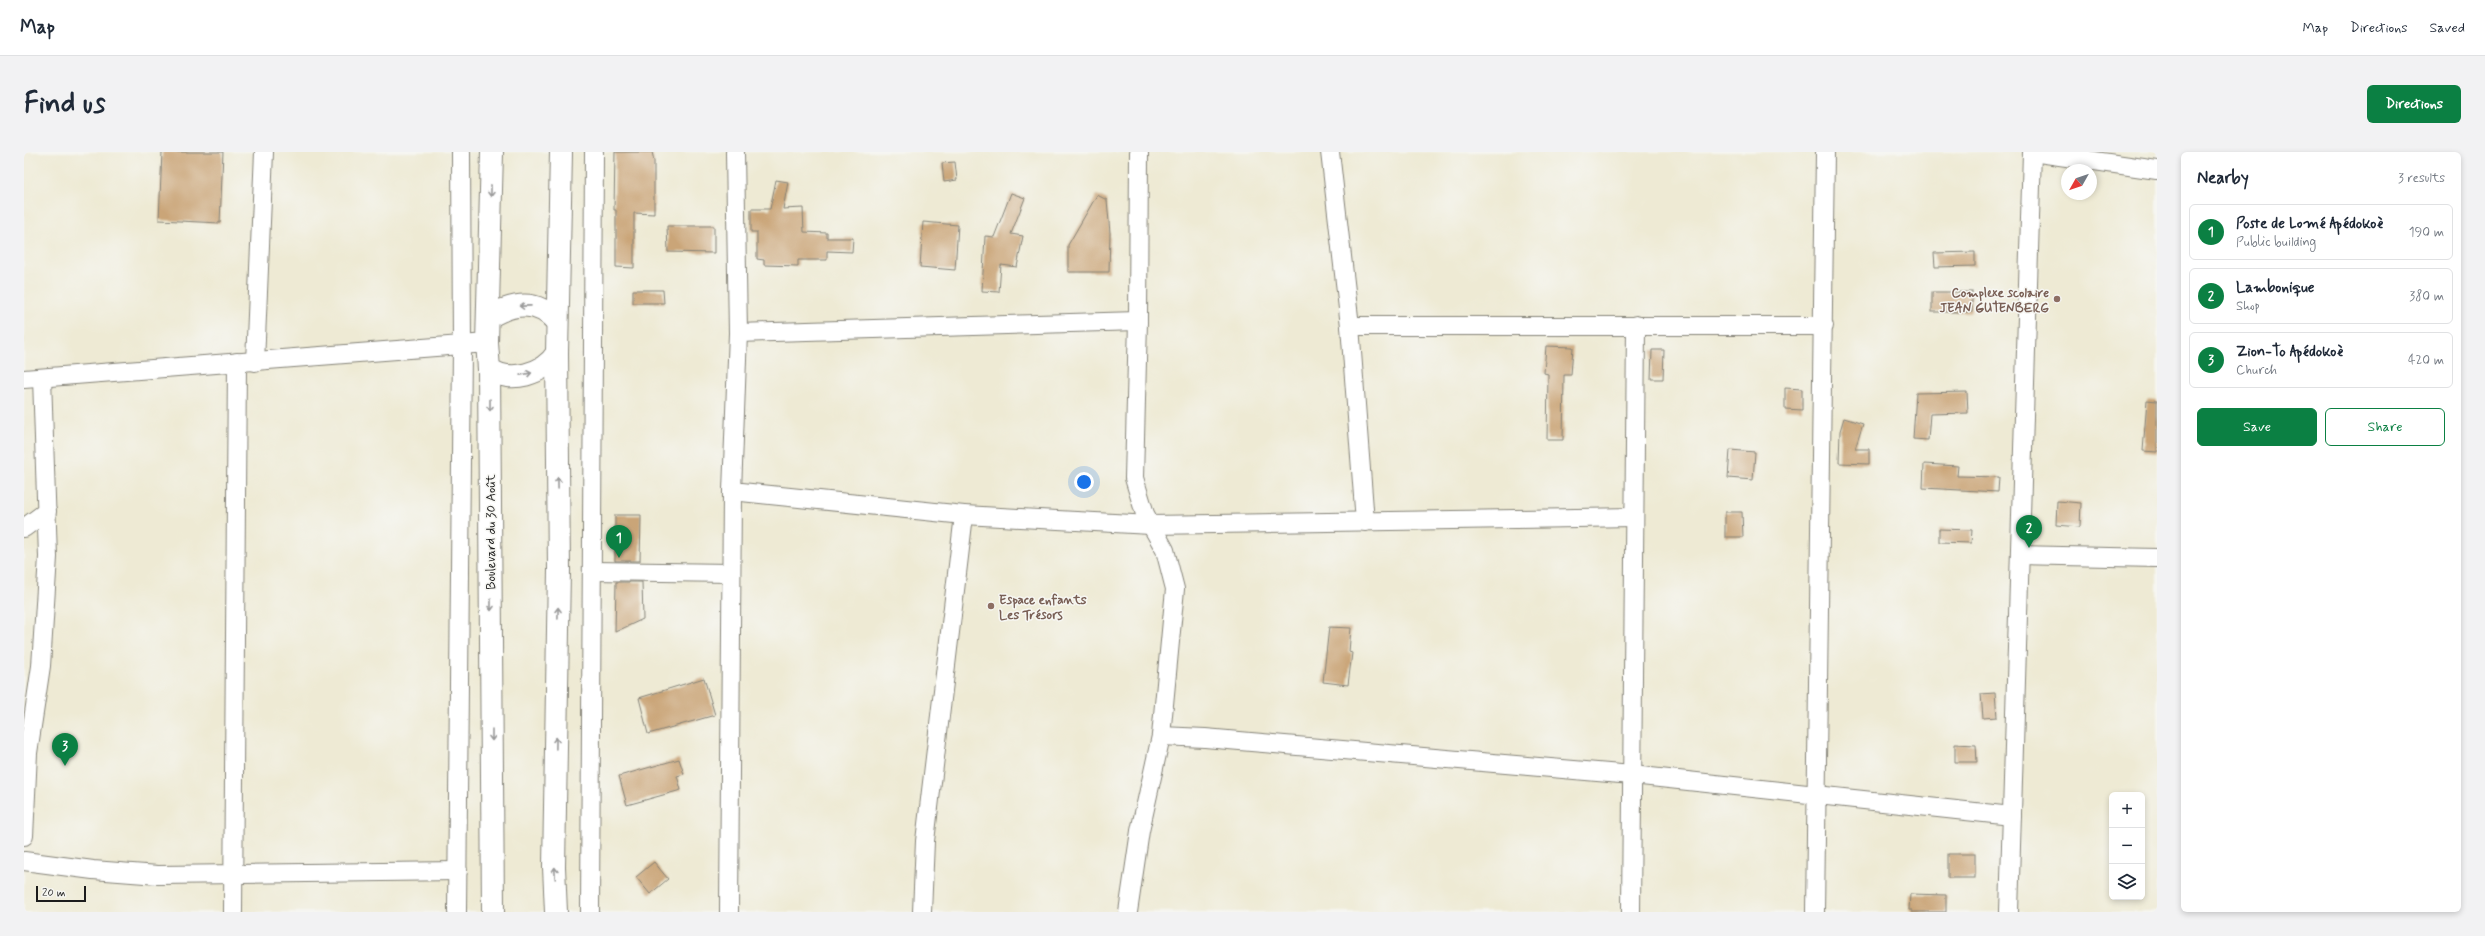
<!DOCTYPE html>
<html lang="en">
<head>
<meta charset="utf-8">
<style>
  :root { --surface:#fff; --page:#f2f2f3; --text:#1f2937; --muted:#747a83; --line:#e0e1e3; --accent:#0b8043 }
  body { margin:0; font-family:Mynerve,sans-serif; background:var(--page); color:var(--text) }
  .controls { position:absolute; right:12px; bottom:12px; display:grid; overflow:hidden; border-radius:6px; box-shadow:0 2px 6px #0003 }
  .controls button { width:36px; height:36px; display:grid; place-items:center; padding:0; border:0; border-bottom:1px solid var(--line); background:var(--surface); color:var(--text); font:20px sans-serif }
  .compass { position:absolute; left:2037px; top:12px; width:36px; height:36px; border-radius:50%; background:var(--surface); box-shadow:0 2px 6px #0003; rotate:230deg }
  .scale { position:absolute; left:12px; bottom:10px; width:50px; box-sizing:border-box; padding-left:4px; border:2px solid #1c1c1c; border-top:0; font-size:11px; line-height:14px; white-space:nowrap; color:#1c1c1c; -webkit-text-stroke:3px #f6f6f2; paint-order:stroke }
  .you { position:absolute; left:1060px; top:330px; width:14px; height:14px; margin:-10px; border:3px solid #fff; border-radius:50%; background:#1a73e8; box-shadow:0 0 0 6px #1a73e833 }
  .badge { display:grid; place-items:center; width:26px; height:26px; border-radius:50%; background:var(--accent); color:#fff; font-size:13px; font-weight:700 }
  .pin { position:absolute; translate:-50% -33px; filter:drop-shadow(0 1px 2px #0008) }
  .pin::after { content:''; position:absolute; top:21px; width:14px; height:12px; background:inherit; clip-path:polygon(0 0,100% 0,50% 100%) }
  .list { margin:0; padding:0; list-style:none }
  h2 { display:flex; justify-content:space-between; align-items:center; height:52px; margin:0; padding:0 16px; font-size:17px }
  h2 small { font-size:13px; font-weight:400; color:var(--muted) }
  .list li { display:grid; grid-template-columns:26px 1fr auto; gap:12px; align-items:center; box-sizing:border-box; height:56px; margin:0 8px 8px; padding:0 8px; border:1px solid var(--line); border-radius:6px }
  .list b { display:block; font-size:15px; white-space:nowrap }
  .list p { margin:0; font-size:13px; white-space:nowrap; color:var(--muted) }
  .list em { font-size:13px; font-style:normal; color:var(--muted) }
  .actions { display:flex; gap:8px; padding:12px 16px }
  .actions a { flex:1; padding:9px 0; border:1px solid var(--accent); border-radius:6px; text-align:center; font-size:14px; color:var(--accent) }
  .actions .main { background:var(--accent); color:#fff }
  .icon { flex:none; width:22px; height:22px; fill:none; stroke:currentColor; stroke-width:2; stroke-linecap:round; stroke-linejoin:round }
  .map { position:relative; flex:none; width:2133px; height:760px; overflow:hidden; border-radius:6px }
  header { display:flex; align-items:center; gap:24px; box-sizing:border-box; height:56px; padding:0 20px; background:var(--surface); border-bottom:1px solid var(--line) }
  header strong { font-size:19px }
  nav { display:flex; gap:22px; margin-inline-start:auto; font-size:14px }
  .intro { display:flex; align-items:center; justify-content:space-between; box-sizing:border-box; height:96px; padding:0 24px }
  h1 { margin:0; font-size:28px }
  .button { padding:10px 18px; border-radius:6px; background:var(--accent); color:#fff; font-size:14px; font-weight:700 }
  main { display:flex; gap:24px; padding:0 24px }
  aside { flex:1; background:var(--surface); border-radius:6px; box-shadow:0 2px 6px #0003 }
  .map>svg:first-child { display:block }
  .building { fill:#caa578 }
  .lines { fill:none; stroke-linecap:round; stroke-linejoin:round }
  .minor-casing { stroke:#858378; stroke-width:20 }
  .highway-casing { stroke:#858378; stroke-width:24 }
  .minor { stroke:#fff; stroke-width:18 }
  .highway { stroke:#fff; stroke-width:22 }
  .oneway { stroke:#999 }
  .education-dot { fill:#8d6e63; stroke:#f6f6f2; stroke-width:1.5 }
  .labels { text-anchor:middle; stroke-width:3; stroke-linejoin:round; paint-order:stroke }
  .education-label { font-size:13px; font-weight:bold; fill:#785e54; stroke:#f6f6f2; text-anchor:end }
  .street-label { font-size:13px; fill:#1c1c1c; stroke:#f6f6f2 }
</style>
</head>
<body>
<header>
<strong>Map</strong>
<nav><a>Map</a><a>Directions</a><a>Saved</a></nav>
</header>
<div class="intro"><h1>Find us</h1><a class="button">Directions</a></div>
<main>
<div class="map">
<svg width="2133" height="760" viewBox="0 0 2133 760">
  <rect width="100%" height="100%" fill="#f6f6f2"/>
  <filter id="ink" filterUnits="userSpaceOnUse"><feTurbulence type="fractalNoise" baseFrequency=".025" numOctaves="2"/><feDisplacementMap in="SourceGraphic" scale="8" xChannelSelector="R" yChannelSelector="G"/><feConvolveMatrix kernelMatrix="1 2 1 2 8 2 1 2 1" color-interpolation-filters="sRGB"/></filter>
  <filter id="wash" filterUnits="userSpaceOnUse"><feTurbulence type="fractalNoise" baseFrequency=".012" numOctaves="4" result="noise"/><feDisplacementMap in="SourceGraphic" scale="16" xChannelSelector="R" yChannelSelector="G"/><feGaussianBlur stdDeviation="0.9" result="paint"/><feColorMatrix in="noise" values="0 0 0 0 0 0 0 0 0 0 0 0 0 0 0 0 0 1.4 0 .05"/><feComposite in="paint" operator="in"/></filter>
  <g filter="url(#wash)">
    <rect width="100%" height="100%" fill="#eeead4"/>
    <g id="blocks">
      <g class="building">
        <polygon points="138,0 199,0 196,71 135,68"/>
        <polygon points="591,0 628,0 630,9 630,62 610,61 610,116 592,115 592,58 590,58"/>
        <polygon points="931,10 933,28 920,30 918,11"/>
        <polygon points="752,28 764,30 759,57 779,56 780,80 803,81 803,86 829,86 828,100 803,99 803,108 774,108 774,114 740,113 740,108 733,107 733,80 727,80 727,57 746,57"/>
        <polygon points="987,41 1001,46 987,82 999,84 993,115 977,113 975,140 958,139 961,84 970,85"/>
        <polygon points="1073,43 1083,48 1086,81 1085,120 1044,120 1044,93"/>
        <polygon points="899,70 934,73 931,118 896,115"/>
        <polygon points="643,74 690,74 690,101 644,100"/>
        <polygon points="1951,100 1951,114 1911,115 1910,101"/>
        <polygon points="609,138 639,138 640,151 609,151"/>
        <rect x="1908" y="140" width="40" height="20"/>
        <polygon points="1522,194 1549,195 1547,223 1540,223 1539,288 1523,288 1524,222 1520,221"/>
        <polygon points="1628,198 1640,198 1639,227 1627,227"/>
        <polygon points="1761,236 1778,237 1778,258 1761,257"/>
        <polygon points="1943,240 1944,261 1906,262 1904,288 1889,287 1892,241"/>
        <polygon points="2123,248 2133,249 2133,300 2119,299"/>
        <polygon points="1820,266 1839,272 1831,297 1845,297 1845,312 1815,311 1816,279"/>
        <polygon points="1706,298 1731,300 1729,328 1704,326"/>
        <polygon points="1900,312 1934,314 1933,324 1975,325 1974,340 1899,336"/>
        <polygon points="2033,349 2057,351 2056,375 2032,373"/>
        <polygon points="1701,360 1718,360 1719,385 1701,385"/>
        <polygon points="591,363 617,363 616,409 591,409"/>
        <polygon points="1915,377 1948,378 1947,391 1915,390"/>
        <polygon points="592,430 618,430 619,467 591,480"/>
        <polygon points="1305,475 1327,476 1325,500 1328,501 1324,533 1299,530"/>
        <polygon points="680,526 691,563 624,582 615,546"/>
        <polygon points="1971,541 1973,565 1959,566 1957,542"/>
        <polygon points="1931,592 1952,593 1953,610 1931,610"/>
        <polygon points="655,607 660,622 653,624 657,638 603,653 595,624"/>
        <rect x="1924" y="702" width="27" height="24"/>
        <polygon points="630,710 644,727 626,742 612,725"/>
        <polygon points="1886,742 1922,743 1922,760 1888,760 1888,758 1885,758"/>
      </g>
    </g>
  </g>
  <g filter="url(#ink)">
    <use href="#blocks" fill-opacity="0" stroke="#858378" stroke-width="1"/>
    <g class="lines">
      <g class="minor-casing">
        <g id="minor">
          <polyline points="1306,0 1326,174 1341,370"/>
          <polyline points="2008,0 2133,18"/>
          <polyline points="1326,174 1800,174"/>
          <polyline points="714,181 1114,169"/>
          <polyline points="231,210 240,0"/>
          <polyline points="0,227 463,191"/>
          <polyline points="708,339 940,363 1127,373 1610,365"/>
          <polyline points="0,376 23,359"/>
          <polyline points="1997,403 2133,406"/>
          <polyline points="569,419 707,421"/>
          <polyline points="1137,584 1181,586 1608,623 1988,664"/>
          <polyline points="0,684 4,601 17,514 24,405 18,226"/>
          <polyline points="0,709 69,718 134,723 434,719"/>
          <polyline points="209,760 213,210"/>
          <polyline points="433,760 438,193 437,0"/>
          <polyline points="566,760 570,0"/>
          <polyline points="705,760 708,339 714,181 711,0"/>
          <polyline points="898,760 901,689 940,363"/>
          <polyline points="1104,760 1116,679 1137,584 1151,437 1141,398 1121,362 1110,326 1114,169 1115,0"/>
          <polyline points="1607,760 1612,173"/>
          <polyline points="1791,760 1801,0"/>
          <polyline points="1985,760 2008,0"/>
        </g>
      </g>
      <g class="highway-casing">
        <g id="highway">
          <polyline points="468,0 463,191 465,217 469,760"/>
          <path d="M465,165C489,151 513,147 533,170"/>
          <path d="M465,217C486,232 520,222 533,201"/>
          <polyline points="532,760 530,715 535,418 533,201 537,0"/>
        </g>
      </g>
      <use href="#minor" class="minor"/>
      <use href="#highway" class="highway"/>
    </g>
    <defs><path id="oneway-shaft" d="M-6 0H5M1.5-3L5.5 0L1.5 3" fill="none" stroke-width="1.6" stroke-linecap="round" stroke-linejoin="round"/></defs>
    <g class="oneway">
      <use href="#oneway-shaft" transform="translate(467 39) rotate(91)"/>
      <use href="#oneway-shaft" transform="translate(501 154) rotate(179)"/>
      <use href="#oneway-shaft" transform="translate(502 222) rotate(-11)"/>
      <use href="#oneway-shaft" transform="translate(466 253) rotate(90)"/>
      <use href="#oneway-shaft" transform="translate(534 331) rotate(-91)"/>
      <use href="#oneway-shaft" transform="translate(467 453) rotate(90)"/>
      <use href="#oneway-shaft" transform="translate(534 461) rotate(-89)"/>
      <use href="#oneway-shaft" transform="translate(468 583) rotate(90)"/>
      <use href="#oneway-shaft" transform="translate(532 591) rotate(-89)"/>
      <use href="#oneway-shaft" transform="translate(531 721) rotate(-92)"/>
    </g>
  </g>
  <g class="education-dot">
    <circle cx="2033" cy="147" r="4"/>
    <circle cx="967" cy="454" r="4"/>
  </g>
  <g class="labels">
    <g class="education-label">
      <text x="2025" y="145">Complexe scolaire<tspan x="2025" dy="15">JEAN GUTENBERG</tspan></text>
      <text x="975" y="452" text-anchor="start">Espace enfants<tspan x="975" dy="15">Les Trésors</tspan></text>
    </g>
    <g class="street-label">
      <text transform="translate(466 380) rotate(-90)" y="5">Boulevard du 30 Août</text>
    </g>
  </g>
</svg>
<div class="controls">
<button>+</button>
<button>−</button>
<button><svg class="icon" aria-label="layers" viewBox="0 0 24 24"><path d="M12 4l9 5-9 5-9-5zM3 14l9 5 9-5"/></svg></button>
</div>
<svg class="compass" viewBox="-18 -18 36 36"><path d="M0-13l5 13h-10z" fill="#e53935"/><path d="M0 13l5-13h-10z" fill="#747a83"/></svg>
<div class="scale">20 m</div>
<div class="you"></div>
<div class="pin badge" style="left:595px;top:406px">1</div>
<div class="pin badge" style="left:2005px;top:396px">2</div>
<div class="pin badge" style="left:41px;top:614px">3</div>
</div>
<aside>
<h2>Nearby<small>3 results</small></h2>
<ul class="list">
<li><span class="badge">1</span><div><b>Poste de Lomé Apédokoè</b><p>Public building</p></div><em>190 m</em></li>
<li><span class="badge">2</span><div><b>Lambonique</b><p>Shop</p></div><em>380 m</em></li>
<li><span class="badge">3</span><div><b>Zion-To Apédokoè</b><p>Church</p></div><em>420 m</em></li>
</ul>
<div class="actions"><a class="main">Save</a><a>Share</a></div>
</aside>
</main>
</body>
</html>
